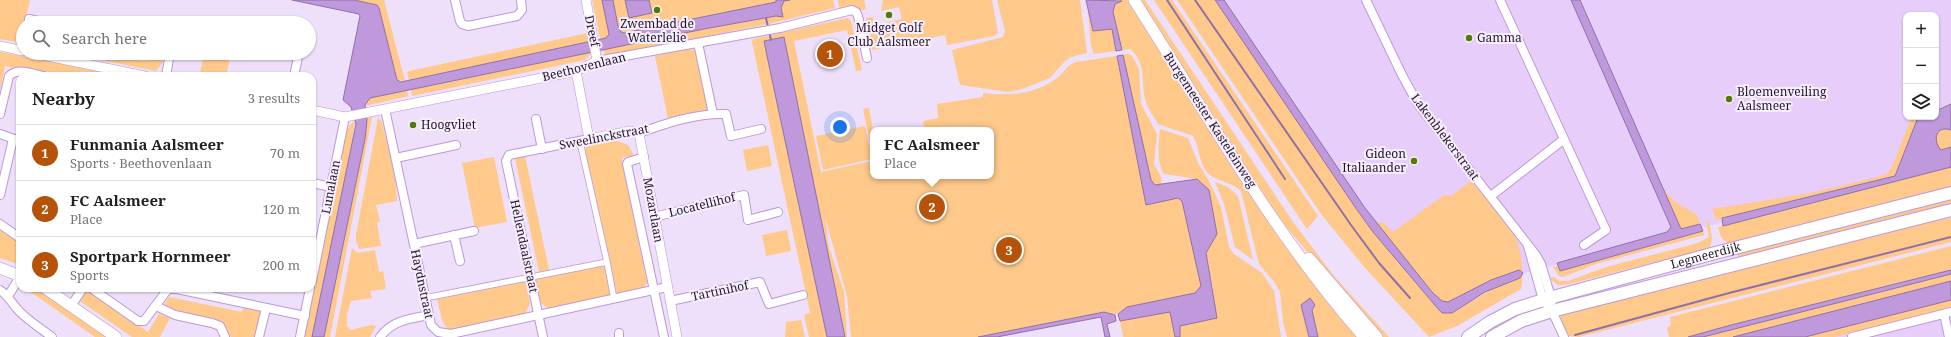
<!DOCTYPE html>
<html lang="en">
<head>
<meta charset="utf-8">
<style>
  :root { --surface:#fff; --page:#f6f6f6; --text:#202124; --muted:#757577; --line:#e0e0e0; --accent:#b45309 }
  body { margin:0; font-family:"Noto Serif",serif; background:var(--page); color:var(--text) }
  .controls { position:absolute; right:12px; top:12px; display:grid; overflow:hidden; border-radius:8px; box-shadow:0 1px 3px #0004 }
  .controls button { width:36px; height:36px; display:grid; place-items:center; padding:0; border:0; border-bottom:1px solid var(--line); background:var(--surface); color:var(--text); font:20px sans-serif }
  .you { position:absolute; left:840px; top:127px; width:14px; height:14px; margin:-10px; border:3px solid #fff; border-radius:50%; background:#1a73e8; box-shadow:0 0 0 6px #1a73e833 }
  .badge { display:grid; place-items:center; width:26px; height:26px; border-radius:50%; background:var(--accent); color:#fff; font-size:13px; font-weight:700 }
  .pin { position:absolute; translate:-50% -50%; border:2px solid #fff; box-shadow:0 1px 4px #0006 }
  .popup { position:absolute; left:870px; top:127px; width:124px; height:52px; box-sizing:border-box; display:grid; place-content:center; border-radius:8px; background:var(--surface); filter:drop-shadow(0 1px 3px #0005); font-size:13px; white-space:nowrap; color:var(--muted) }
  .popup b { font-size:15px; color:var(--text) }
  .popup::after { content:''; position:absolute; left:50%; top:100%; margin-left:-8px; border:8px solid transparent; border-top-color:var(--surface) }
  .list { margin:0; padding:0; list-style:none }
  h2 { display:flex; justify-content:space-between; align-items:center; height:52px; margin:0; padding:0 16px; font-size:17px }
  h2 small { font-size:13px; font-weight:400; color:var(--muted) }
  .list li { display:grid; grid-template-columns:26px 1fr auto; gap:12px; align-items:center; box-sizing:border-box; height:56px; padding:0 16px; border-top:1px solid var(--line) }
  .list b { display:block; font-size:15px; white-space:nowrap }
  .list p { margin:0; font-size:13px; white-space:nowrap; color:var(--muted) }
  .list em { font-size:13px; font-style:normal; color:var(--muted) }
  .icon { flex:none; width:22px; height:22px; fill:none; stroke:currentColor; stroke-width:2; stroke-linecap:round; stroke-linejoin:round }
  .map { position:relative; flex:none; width:1951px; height:337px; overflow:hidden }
  .search { position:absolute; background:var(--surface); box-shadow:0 1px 3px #0004; left:16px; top:16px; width:300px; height:44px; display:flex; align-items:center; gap:10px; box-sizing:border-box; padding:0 14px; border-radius:22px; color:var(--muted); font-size:15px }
  .panel { position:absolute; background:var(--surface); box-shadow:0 1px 3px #0004; left:16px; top:72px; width:300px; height:220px; border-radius:12px }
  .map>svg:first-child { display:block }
  .built { fill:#e7cefa; fill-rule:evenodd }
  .green { fill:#fec98b }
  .water { fill:#bf99db; stroke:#9071a7 }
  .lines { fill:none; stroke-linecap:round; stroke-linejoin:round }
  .stream { stroke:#9071a7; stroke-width:2 }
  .pedestrian-casing { stroke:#bd98d8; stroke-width:7 }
  .minor-casing { stroke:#bd98d8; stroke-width:10 }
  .tertiary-casing { stroke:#bd98d8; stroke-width:10 }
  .secondary-casing { stroke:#bd98d8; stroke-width:12 }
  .primary-casing { stroke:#bd98d8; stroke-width:14 }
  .pedestrian { stroke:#fff; stroke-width:5.5 }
  .minor { stroke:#fff; stroke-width:8 }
  .tertiary { stroke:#fff; stroke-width:9 }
  .secondary { stroke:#fff; stroke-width:11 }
  .primary { stroke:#fff; stroke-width:12 }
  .poi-dot { fill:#4f7c01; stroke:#f7effd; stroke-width:1.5 }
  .labels { text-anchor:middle; stroke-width:4; stroke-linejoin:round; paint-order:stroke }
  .poi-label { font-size:12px; fill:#24152e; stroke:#f7effd; text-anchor:start }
  .street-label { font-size:12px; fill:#24152e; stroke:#f7effd }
</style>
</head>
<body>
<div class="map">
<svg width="1951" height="337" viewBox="0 0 1951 337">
  <rect width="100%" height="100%" fill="#eedffa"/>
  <g class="built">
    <path d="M1222,0H1951V164L1517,275L1387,243ZM1906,15H1936V117H1906Z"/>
    <polygon points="1951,305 1951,337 1820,337"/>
  </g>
  <g class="green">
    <polygon points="0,0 30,0 25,23 23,23 21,43 0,39"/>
    <polygon points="354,0 384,0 405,81 397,80 379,8 376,5"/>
    <polygon points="592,0 602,0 609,34 704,29 776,16 783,16 781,8 784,1 790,0 833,0 835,8 768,24 610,56 605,54 602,48"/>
    <polygon points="613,0 776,0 776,2 624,33 622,32 618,26"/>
    <polygon points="838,0 864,0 866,9 860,11 859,8 842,9 839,7"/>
    <polygon points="883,0 992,0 998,33 994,36 947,45 945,35 872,50 866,18 873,17 877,33 880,32 888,22 902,19 899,7 881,11"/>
    <polygon points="997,0 1080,0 1087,53 1071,57 1065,61 1050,78 1022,89 1008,92 961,85 959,82 952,50 1003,37 1005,31"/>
    <path d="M1122,0H1129L1335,310L1357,337H1318L1312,309L1301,305L1309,337H1287L1283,322L1280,292L1275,283L1259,264L1241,191C1231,181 1213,181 1206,171C1199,161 1199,146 1193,136L1158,124C1154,117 1148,109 1146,102C1140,82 1148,64 1130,49L1122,50L1113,12L1115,4Z"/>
    <polygon points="1138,0 1145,0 1293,222 1334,276 1389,337 1381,337 1281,221 1253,181"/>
    <polygon points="1154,0 1172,0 1318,216 1307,229"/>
    <path d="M1177,0H1215L1355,207L1373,232L1439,310L1442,313H1452L1501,284L1519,270L1491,280L1448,302L1442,301L1432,292L1377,224L1382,222L1393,232L1444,195L1451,196L1471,181C1484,196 1505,218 1514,235C1521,246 1525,277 1521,289L1457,326L1429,337L1365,268L1321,214Z"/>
    <polygon points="1088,11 1093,31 1112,29 1116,51 1094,54 1091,46"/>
    <path d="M848,18L851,21L862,70L856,71L847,30L794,41L821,172L872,161L873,159V176H991V130H925L923,121L938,118L937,104L983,97V93C1011,96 1033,95 1057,78C1064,73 1067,65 1076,62L1117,56L1146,204L1179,198L1182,201L1201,286L1195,293L1127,307L1115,315L1104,312L978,337H851L847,296L825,217L829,247L844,292L847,337H845L784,37L764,42L827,337H809L804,315L810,313L752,42L753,39Z"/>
    <path d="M588,33C591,44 595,52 585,60L412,96L411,89L586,53L584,43L409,80L407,72L409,71Z"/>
    <polygon points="689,49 696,51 708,110 668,119 655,56"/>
    <polygon points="0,52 131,76 54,76 5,66 0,90"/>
    <polygon points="66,53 101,53 145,61 146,55 161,58 163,62 156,71"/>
    <polygon points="204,53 231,53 226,76 200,74"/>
    <polygon points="1128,54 1132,56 1139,69 1141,104 1157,134 1154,164 1161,177 1162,185 1155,185 1150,180 1123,55"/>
    <polygon points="407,90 408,96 365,106 370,98"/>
    <polygon points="869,108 873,130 873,156 863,109"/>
    <polygon points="372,117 330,337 324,337 365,139 366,119"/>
    <polygon points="1912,117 1923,117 1917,120 1895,176 1716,220 1712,209 1811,193 1885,175 1891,169"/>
    <path d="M378,118L381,120C388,146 396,174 397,201L376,205L380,221L377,223L381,246L359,249L356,241V235Z"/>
    <polygon points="355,121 346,176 312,337 303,337 345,133 351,124"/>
    <polygon points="865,126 872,159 823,170 816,136"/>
    <path d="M1160,129L1188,138L1198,163L1209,181L1221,207L1229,247L1234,254L1262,273L1274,291L1281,337H1180V326L1213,289L1206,253L1217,233L1197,179L1164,174C1156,161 1159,144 1160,129Z"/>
    <path d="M1943,129L1951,130V147L1941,150C1933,142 1933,134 1943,129Z"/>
    <polygon points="617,141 628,145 633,154 632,156 623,157 622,160 647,283 642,290 617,295 585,150 587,145"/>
    <polygon points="768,145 772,166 747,171 743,150"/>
    <polygon points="525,156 549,270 539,272 515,158"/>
    <polygon points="494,157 507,222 475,228 462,163"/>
    <path d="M1951,167V190L1730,244C1721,240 1720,235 1718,227Z"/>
    <polygon points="1215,182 1228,187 1238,196 1253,260 1235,247 1224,204"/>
    <polygon points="1665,191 1675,202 1697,215 1700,224 1681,229"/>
    <polygon points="1951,197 1951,203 1739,260 1737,252"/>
    <polygon points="1951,218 1951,242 1579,337 1569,336 1559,321 1562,314 1916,224"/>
    <path d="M1708,220C1711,231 1715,241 1707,251L1671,258L1565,285H1558L1549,278L1554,277L1559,281H1568L1606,267L1698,243L1709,237L1706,222Z"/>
    <polygon points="0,229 20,242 20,265 0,258"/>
    <polygon points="787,230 791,251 766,256 762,235"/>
    <polygon points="1703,231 1704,235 1596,264 1563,277 1559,276 1553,267 1558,266 1560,270"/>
    <polygon points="1951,246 1951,270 1731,325 1688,337 1669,337 1667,328 1671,325 1670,317"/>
    <polygon points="352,248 358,253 375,250 379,272 383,271 386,289 370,291 372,298 351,301 347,314 347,326 351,330 371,325 376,326 370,337 335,337"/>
    <polygon points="605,263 612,296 549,309 541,303 533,278"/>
    <polygon points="1951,274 1951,281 1741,335 1733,337 1703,337"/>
    <polygon points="526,280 530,303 525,314 453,329 447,329 442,320 437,299"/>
    <polygon points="25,288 38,288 109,337 95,337"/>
    <polygon points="87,291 90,291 148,332 159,314 170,318 160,337 132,337 80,301"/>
    <polygon points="169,297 242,312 244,306 261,311 255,337 231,337 224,328 168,309 165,303"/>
    <polygon points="1951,300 1951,307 1936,311 1835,337 1805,337"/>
    <polygon points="1170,312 1175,337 1123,337 1120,321"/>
    <polygon points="801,320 805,337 785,337 786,322"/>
  </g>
  <g class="water">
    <polygon points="292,0 354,0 377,5 379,8 397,80 401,82 606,38 609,34 602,0 613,0 618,26 621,32 624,33 776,2 776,0 790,0 784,1 781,8 783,17 776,16 704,29 370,98 365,105 367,120 365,139 324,337 312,337 356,124 351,107 343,100 360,16 359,14"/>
    <polygon points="625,0 649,0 652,13 629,18"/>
    <polygon points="1086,0 1122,1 1115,4 1113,12 1122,50 1116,51 1112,29 1093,31"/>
    <polygon points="1215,0 1224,0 1365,208 1432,292 1442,301 1448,302 1491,280 1519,270 1523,273 1520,278 1485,292 1452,313 1442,313 1439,310 1373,232 1355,207"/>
    <polygon points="1571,0 1580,0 1681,229 1700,224 1703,231 1560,271 1557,263 1667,232 1671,227"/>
    <polygon points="784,37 845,337 827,337 767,56 764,41"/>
    <polygon points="1123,55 1151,180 1155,185 1197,179 1209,190 1217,234 1206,253 1217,318 1180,326 1180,337 1175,337 1170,312 1120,321 1118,314 1127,307 1195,293 1201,286 1182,201 1178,198 1146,205 1117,56"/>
    <path d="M1951,104V130C1936,125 1932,140 1941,150L1951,147V167L1723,226L1722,218L1895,176L1917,120L1923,117H1936V111Z"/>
    <polygon points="1951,270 1951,274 1703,337 1688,337 1731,325"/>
    <polygon points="1951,281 1951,300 1805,337 1733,337"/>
    <polygon points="1310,298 1315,305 1312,310 1318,337 1309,337 1301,305"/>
    <polygon points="1104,312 1115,315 1116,321 1107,324 1110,337 1105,337 1101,317 997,337 978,337"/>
  </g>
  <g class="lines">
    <g class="stream">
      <polyline points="1167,0 1285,179"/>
      <polyline points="1195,0 1351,225 1379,263 1410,298"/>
      <polyline points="766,18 768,27"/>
      <polyline points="769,31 771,40"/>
      <polyline points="1575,335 1729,293 1951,237"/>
    </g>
    <g class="pedestrian-casing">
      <g id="pedestrian">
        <polyline points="580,142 607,262"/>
        <polyline points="425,298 607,262 614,299"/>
      </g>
    </g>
    <g class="minor-casing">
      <g id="minor">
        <polyline points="455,0 460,21 462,24 468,26 517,16 522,10 521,0"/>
        <polyline points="1366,0 1402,75 1418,104 1536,255 1541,264 1552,301"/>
        <polyline points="1500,0 1606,230 1584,245"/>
        <polyline points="29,19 47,23"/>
        <polyline points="698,43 713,114"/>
        <polyline points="597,61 780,28 852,10 856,12 858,16 867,58"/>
        <polyline points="166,76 170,53"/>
        <polyline points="294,76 298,57 296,53"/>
        <polyline points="385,109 429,315 431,325 438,332 451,334 667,287"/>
        <path d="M0,114L9,76C18,67 32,74 43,76"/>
        <polyline points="536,119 542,149"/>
        <path d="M639,133C667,123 696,113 726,114L731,136L761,129"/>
        <polyline points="0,134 20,141"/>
        <polyline points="644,157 628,162 627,164 664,337"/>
        <polyline points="396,158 456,145"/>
        <polyline points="312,183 332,187"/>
        <polyline points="0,195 13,139"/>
        <polyline points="1491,196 1563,140"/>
        <polyline points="654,217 744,195 748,220 778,212"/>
        <polyline points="0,224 20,238"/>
        <polyline points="454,235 460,261"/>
        <polyline points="414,244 474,231"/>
        <polyline points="1528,246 1543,300 1552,311 1564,337"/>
        <polyline points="312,281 345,117"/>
        <polyline points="91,288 138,321 144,321 168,289 177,289 305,316"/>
        <path d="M0,290C9,296 12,304 19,311C29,321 41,329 52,337"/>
        <polyline points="8,296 20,277"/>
        <polyline points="670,301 760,282 769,304 803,295"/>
        <polyline points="71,306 83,288"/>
        <polyline points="156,306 175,315 212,323 220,326 225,337"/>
        <polyline points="1944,314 1949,337"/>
        <polyline points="619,333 619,337"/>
        <polyline points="259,337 266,308"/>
        <polyline points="300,337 310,288"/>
        <path d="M380,337C393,320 409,319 429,315"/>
        <polyline points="543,337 506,161 509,155 589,139"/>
        <polyline points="1852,337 1951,312"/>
      </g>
    </g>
    <g class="tertiary-casing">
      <g id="tertiary">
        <polyline points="0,46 23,51"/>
        <polyline points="32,53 145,76"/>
        <polyline points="576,71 589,139 630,131 639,133 677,337"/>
        <polyline points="312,110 345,117 576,71 597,61 586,0"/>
      </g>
    </g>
    <g class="secondary-casing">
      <g id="secondary">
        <path d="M1134,0C1207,114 1274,235 1364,337"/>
        <polyline points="1309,258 1377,337"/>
        <polyline points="0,268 20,276"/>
        <polyline points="45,288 116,337"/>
      </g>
    </g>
    <g class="primary-casing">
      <g id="primary">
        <path id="s1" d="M1468,337L1490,322L1515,309L1553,297L1719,252L1951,193"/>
        <polyline points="1492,337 1521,321 1552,311 1951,210"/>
      </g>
    </g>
    <use href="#pedestrian" class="pedestrian"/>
    <use href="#minor" class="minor"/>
    <use href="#tertiary" class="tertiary"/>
    <use href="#secondary" class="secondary"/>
    <use href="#primary" class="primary"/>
  </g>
  <g class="poi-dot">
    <circle cx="657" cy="10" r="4"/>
    <circle cx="889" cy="15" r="4"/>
    <circle cx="1469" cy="38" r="4"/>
    <circle cx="1729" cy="99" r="4"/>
    <circle cx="413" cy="125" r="4"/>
    <circle cx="1414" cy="161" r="4"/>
  </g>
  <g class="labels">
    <g class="poi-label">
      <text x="657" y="28" text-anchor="middle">Zwembad de<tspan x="657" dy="14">Waterlelie</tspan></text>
      <text x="889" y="32" text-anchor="middle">Midget Golf<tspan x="889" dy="14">Club Aalsmeer</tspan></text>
      <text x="1477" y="42">Gamma</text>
      <text x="1737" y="96">Bloemenveiling<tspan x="1737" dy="14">Aalsmeer</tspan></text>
      <text x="421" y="129">Hoogvliet</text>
      <text x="1406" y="158" text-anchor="end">Gideon<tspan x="1406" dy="14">Italiaander</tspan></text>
    </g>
    <g class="street-label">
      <text transform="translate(592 31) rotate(78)" y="4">Dreef</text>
      <text transform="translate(584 67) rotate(-14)" y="4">Beethovenlaan</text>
      <text transform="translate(1210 120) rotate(57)" y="4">Burgemeester Kasteleinweg</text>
      <text transform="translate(604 137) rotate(-11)" y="4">Sweelinckstraat</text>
      <text transform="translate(1445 137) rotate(53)" y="4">Lakenblekerstraat</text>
      <text transform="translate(331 187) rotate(-79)" y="4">Lunalaan</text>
      <text transform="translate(702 205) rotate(-14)" y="4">Locatellihof</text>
      <text transform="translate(653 210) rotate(80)" y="4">Mozartlaan</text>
      <text transform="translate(524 246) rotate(78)" y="4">Hellendaalstraat</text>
      <text dy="4" stroke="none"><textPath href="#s1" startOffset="253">Legmeerdijk</textPath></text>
      <text transform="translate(422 284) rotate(78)" y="4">Haydnstraat</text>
      <text transform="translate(720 291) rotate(-12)" y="4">Tartinihof</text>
    </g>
  </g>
</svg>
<div class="controls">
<button>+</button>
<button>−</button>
<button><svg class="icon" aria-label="layers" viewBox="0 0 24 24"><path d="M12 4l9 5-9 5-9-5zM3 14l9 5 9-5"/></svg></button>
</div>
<div class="you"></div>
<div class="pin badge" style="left:830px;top:54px">1</div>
<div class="pin badge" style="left:932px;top:207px">2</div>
<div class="popup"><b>FC Aalsmeer</b>Place</div>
<div class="pin badge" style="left:1009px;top:250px">3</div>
<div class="search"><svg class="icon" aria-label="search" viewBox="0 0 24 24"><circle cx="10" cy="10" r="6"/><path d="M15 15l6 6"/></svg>Search here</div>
<section class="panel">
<h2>Nearby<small>3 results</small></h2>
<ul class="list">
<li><span class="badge">1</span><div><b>Funmania Aalsmeer</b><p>Sports · Beethovenlaan</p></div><em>70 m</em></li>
<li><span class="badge">2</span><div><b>FC Aalsmeer</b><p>Place</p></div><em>120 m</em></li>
<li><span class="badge">3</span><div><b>Sportpark Hornmeer</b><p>Sports</p></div><em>200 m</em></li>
</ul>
</section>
</div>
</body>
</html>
